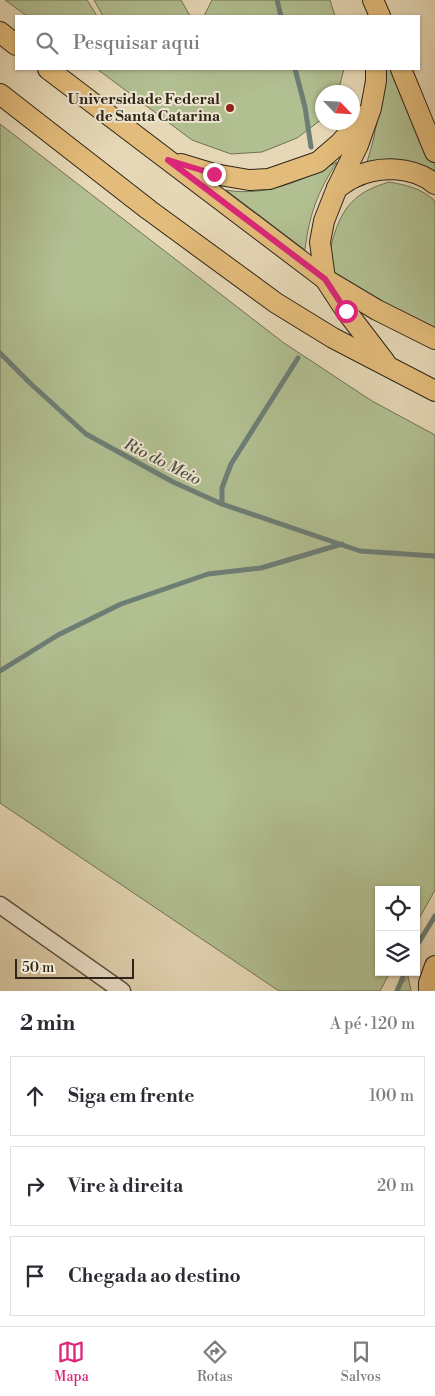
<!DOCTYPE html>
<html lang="pt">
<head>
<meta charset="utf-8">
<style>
  :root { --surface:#fff; --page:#f7f7f7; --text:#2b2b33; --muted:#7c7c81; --line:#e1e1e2; --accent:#db2777 }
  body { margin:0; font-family:"Libre Bodoni",serif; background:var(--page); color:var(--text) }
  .controls { position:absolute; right:15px; bottom:15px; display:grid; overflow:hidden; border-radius:0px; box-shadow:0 1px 4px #0004 }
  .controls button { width:45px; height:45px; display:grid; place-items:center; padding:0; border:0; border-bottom:1px solid var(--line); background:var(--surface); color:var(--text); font:25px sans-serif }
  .compass { position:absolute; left:315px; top:85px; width:45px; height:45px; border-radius:50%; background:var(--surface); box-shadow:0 1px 4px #0004; rotate:115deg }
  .scale { position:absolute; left:15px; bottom:12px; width:119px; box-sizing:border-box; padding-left:5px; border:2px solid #2e2519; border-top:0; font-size:14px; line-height:18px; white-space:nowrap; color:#2e2519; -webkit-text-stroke:4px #efe6d0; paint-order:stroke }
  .stop { position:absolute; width:15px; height:15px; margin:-11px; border:4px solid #db2777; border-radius:50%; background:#fff }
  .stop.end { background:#db2777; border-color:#fff; box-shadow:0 1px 5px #0008 }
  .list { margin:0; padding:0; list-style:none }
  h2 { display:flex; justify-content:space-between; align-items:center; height:65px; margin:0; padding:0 20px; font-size:21px }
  h2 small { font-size:16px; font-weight:400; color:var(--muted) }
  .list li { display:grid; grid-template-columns:32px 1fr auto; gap:15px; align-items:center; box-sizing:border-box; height:80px; margin:0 10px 10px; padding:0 10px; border:1px solid var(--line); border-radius:0px }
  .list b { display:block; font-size:19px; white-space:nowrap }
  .list em { font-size:16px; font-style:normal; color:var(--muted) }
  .icon { flex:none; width:28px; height:28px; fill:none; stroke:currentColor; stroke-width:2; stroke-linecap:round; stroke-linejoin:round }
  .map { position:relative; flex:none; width:435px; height:991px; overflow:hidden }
  .search { position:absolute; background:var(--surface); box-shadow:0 1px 4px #0004; left:15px; right:15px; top:15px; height:55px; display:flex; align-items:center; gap:12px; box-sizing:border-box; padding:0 18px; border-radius:0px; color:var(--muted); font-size:19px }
  .sheet { height:335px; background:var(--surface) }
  nav { display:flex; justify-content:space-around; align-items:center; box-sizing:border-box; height:70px; border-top:1px solid var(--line); background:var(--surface); font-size:14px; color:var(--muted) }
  nav a { display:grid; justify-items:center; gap:2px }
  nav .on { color:var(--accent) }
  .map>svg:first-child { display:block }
  .green { fill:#b1bf91; stroke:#707255 }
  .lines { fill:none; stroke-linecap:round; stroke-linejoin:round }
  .stream { stroke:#6d7e75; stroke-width:5 }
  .minor-casing { stroke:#5c5240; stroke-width:19 }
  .major-casing { stroke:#2e2519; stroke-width:22 }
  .minor { stroke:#efe6d0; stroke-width:16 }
  .major { stroke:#e3bc7b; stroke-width:20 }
  .route { stroke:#db2777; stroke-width:6 }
  .poi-dot { fill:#8f2418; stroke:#efe6d0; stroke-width:2 }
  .labels { text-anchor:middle; stroke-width:4; stroke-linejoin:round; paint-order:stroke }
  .poi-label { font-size:15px; font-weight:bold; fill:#2e2519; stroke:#efe6d0; text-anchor:end }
  .water-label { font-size:16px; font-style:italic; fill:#4e5147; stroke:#efe6d0 }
</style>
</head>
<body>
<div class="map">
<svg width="435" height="991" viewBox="0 0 435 991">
  <rect width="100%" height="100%" fill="#e6d8b6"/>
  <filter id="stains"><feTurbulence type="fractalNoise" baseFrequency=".004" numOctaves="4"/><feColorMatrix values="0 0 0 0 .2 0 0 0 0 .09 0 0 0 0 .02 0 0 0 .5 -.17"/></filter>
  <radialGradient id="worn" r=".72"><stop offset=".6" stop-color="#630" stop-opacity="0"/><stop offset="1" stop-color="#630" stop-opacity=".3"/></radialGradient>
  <g class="green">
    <polygon points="5,0 87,0 97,16 27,16"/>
    <polygon points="94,0 181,0 190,16 103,16"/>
    <polygon points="212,0 330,0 335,16 204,16"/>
    <polygon points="97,69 344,69 338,92 322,92 322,119 297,138 262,152 231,154 192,140"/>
    <path d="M382,69H392L435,166V172L367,162C377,131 381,101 382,69Z"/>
    <polygon points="0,124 284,343 372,401 435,435 435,890 416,924 416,890 379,890 379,972 390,972 380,991 279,991 0,803"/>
    <path d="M337,162C318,191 309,215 305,250L226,190C266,197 301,181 337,162Z"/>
    <path d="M389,182C406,185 421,188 435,201V332L369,297L334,274C333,268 331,261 330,255C330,247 333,239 335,232C345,203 359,191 389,182Z"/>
    <polygon points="408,976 411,991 397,991"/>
  </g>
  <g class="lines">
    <g class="stream">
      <polyline points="277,0 281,16"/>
      <polyline points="295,69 305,107 311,147"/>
      <polyline points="0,353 31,384 86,434 173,482 222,504 360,551 435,556"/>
      <polyline points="222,504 222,488 231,464 298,358"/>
      <polyline points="0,671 58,635 121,604 208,574 261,568 342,544"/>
      <polyline points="416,947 435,916"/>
      <polyline points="397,991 405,972"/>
    </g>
    <g class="minor-casing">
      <polyline id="minor" points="0,905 122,991"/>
    </g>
    <g class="major-casing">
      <g id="major">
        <polyline points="373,0 380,16"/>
        <polyline points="0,32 16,45"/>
        <polyline points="48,69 325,279 377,310 435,339"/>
        <polyline points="376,69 376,81 371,108 358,145 337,188 324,221 320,242 325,279 346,311 385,362"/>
        <polyline points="401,69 435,152"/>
        <polyline points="0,94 149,210 276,303 333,338 435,391"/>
        <polyline points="181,164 214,174 249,180 269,179 318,162 340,143 365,115"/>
        <path d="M337,188C342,185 348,180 353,178C378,165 413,166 435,184"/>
        <polyline points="429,991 429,983 435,966"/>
      </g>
    </g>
    <use href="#minor" class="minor"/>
    <use href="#major" class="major"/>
  </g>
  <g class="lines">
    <polyline class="route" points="214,174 168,160 325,279 346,311"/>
  </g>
  <circle class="poi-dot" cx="230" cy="108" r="5"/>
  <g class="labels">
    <g class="poi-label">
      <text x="220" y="104">Universidade Federal<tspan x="220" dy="17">de Santa Catarina</tspan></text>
    </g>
    <g class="water-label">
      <text transform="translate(163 461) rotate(27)" y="6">Rio do Meio</text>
    </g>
  </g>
  <rect width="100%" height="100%" filter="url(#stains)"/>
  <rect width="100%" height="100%" fill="url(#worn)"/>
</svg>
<div class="controls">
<button><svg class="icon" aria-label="locate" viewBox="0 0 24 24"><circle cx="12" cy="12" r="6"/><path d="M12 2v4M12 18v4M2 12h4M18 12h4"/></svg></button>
<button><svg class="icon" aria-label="layers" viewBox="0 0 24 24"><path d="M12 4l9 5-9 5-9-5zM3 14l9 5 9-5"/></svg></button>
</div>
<svg class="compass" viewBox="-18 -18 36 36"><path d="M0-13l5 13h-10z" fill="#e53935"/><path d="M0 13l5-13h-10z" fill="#7c7c81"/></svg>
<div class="scale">50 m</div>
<div class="stop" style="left:346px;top:311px"></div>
<div class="stop end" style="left:214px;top:174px"></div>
<div class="search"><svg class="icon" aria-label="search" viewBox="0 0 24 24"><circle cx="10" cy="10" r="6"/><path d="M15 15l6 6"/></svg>Pesquisar aqui</div>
</div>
<section class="sheet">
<h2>2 min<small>A pé · 120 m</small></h2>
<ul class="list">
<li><svg class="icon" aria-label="ahead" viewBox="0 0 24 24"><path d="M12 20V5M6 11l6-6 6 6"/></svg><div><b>Siga em frente</b></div><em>100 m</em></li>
<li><svg class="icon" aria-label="right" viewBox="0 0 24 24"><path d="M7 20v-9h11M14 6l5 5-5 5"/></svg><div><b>Vire à direita</b></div><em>20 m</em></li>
<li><svg class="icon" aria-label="arrive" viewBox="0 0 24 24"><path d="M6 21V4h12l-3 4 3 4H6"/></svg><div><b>Chegada ao destino</b></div></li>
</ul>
</section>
<nav>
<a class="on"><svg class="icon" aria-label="map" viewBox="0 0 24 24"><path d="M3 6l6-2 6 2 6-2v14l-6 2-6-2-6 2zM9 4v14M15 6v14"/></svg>Mapa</a>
<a><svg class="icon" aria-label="directions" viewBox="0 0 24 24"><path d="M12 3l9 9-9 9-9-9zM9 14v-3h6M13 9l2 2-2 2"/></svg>Rotas</a>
<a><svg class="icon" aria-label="saved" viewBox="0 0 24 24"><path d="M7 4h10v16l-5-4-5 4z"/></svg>Salvos</a>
</nav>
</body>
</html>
